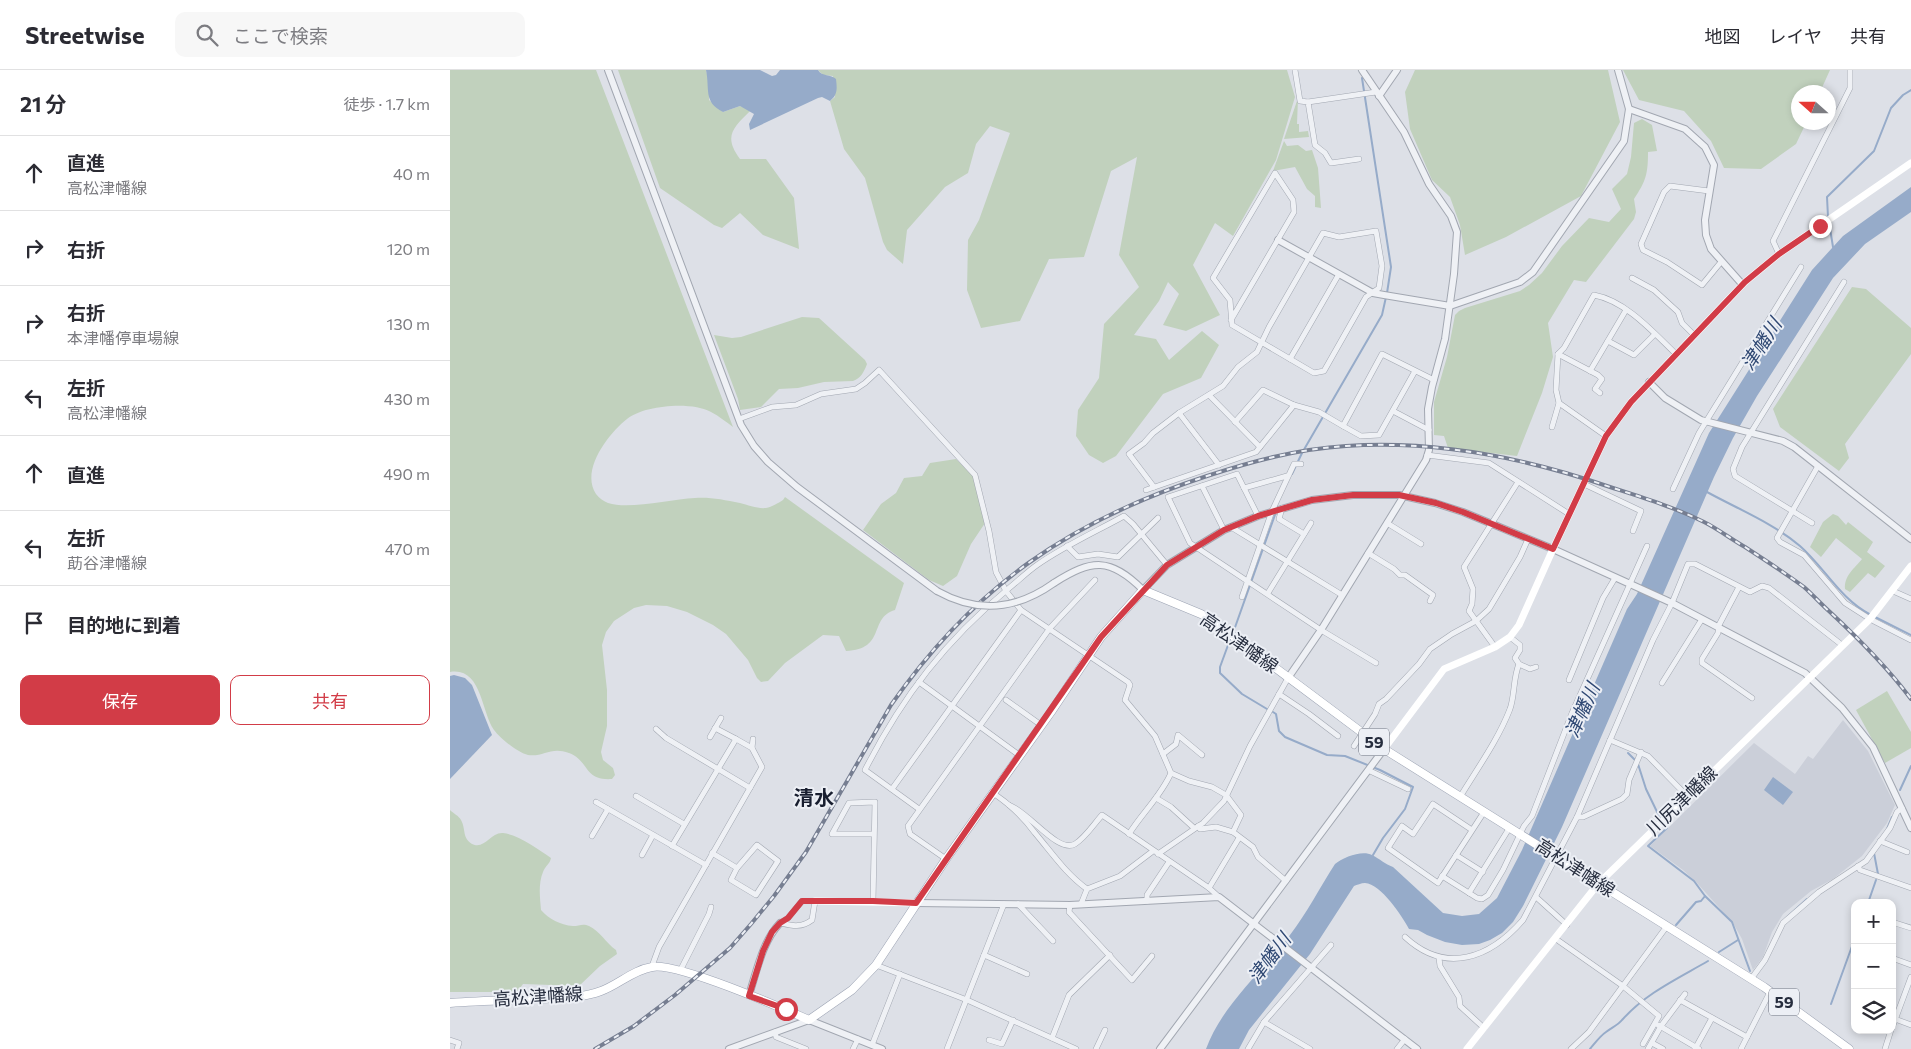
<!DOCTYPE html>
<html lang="ja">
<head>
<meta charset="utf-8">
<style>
  :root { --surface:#fff; --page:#f7f7f7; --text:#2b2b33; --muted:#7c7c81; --line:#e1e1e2; --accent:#d23c47 }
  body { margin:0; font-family:Commissioner,"Noto Sans JP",sans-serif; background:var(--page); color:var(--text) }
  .controls { position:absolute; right:15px; bottom:15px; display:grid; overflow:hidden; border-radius:10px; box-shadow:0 2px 8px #0003 }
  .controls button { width:45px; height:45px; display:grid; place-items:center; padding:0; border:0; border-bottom:1px solid var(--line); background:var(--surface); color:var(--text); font:25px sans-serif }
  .compass { position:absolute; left:1341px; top:15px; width:45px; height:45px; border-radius:50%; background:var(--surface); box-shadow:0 2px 8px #0003; rotate:291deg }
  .stop { position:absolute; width:15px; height:15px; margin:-11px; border:4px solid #d23c47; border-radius:50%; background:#fff }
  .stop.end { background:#d23c47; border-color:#fff; box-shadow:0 1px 5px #0008 }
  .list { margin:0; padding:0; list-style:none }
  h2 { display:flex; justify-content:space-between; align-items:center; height:65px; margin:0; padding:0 20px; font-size:21px }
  h2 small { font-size:16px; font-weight:400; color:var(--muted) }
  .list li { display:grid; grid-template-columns:32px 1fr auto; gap:15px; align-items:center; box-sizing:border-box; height:75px; padding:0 20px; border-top:1px solid var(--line) }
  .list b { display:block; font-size:19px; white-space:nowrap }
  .list p { margin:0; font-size:16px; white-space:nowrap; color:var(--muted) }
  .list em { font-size:16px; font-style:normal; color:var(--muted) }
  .actions { display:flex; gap:10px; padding:15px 20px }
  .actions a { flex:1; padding:11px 0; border:1px solid var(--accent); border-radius:10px; text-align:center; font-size:18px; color:var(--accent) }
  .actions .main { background:var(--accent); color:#fff }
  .icon { flex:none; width:28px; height:28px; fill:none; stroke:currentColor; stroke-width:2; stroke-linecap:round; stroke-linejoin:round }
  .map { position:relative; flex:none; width:1461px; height:979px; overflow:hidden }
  header { display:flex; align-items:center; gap:30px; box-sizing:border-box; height:70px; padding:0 25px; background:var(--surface); border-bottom:1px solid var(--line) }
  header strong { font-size:24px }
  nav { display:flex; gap:28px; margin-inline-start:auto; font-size:18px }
  .search { width:350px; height:45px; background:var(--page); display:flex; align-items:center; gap:12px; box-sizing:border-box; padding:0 18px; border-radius:10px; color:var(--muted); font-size:19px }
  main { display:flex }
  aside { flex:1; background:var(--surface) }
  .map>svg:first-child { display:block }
  .built { fill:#cbcfd9 }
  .green { fill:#c1d1bd }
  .water { fill:#96abc9 }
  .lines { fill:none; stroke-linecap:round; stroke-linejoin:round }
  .stream { stroke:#96abc9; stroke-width:2 }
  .minor-casing { stroke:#a2a7b1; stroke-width:6 }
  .tertiary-casing { stroke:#a2a7b1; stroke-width:8 }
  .primary-casing { stroke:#9ca3b3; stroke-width:9 }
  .minor { stroke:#eff1f5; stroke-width:5 }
  .tertiary { stroke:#eff1f5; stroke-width:6 }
  .secondary { stroke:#fff; stroke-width:7 }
  .primary { stroke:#fff; stroke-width:8 }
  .rail-casing { stroke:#767e91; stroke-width:4 }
  .rail { stroke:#eceff5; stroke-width:2; stroke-dasharray:5.5; stroke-linecap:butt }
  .tertiary-bridge-casing { stroke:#a2a7b1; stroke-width:8; stroke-linecap:butt }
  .tertiary-bridge { stroke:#eff1f5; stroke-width:6 }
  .route { stroke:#d23c47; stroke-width:6 }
  .labels { text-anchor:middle; stroke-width:4; stroke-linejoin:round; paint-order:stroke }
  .shield { fill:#eceff5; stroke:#616775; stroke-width:1 }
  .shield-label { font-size:16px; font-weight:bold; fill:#262d3e }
  .street-label { font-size:18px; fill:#262d3e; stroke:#eceff5 }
  .water-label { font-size:19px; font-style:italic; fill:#2f4873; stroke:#eceff5 }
  .quarter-label { font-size:20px; font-weight:bold; fill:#181e2f; stroke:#eceff5 }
</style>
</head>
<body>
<header>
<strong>Streetwise</strong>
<div class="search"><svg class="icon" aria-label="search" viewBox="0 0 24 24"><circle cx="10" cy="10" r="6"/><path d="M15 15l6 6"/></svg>ここで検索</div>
<nav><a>地図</a><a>レイヤ</a><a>共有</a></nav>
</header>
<main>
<aside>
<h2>21 分<small>徒歩 · 1.7 km</small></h2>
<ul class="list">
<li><svg class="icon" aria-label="ahead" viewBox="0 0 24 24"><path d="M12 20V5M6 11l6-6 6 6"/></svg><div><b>直進</b><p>高松津幡線</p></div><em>40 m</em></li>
<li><svg class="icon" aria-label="right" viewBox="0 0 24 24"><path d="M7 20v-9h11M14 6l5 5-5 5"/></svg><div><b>右折</b></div><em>120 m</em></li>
<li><svg class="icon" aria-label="right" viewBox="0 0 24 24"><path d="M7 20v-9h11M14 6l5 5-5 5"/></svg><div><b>右折</b><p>本津幡停車場線</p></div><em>130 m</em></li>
<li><svg class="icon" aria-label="left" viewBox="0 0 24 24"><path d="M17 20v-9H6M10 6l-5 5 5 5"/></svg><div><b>左折</b><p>高松津幡線</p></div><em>430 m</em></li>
<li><svg class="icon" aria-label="ahead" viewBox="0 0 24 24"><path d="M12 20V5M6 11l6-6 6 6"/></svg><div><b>直進</b></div><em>490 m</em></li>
<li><svg class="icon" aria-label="left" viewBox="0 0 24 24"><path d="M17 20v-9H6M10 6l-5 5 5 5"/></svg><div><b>左折</b><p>莇谷津幡線</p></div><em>470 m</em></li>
<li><svg class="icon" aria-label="arrive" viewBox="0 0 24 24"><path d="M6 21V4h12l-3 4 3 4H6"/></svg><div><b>目的地に到着</b></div></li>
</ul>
<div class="actions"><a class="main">保存</a><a>共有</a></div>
</aside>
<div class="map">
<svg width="1461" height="979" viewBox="0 0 1461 979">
  <rect width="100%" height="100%" fill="#dde0e7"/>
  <polygon class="built" points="1393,650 1418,681 1445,735 1437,753 1412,786 1383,809 1361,821 1333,844 1322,862 1313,887 1303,900 1292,869 1283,853 1247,813 1233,800 1200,776 1304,673 1345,704 1358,686 1363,689"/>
  <g class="green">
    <path d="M0,0H146L283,357C276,352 269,346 261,342C242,331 194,335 177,349C159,363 130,400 146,424C149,428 153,431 158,433C179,440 221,429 245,428C261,427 274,430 290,433C298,435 308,439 316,438C322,437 328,433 333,430L335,427L454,513L445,540C418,548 437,579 396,581L389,566L373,565L335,593L318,611L311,612L307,608L298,590L276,564L263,555L237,542L217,536L196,535L184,538L164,551L156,562L152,575L157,620V656L151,682L153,690L163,698L165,705L162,709C133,711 140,691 119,683C101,676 94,687 78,685C68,683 50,668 44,660C31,642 32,597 0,602Z"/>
    <path d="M168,0H256L259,12V30L273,42L290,36L301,40C283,58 273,66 290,89H316L344,128L349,179L313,165L290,143L272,158L264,155L210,118Z"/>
    <polygon points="368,0 837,0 845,27 826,90 783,166 765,153 743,195 770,245 736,261 713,255 729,224 718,212 709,231 684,265 706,269 719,290 752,261 769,275 751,308 713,324 666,386 653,393 639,385 626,366 628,340 649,308 654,254 689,217 669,185 687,87 661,101 634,187 599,189 570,251 531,258 517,220 518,170 529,150 560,63 540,56 526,74 518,103 495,117 457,160 453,194 437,180 433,172 415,108 394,79 380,31 385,27 383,6 373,5"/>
    <polygon points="965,0 1158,0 1170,52 1131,126 1056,167 1015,185 1010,155 1000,127 982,110 960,59 955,22"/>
    <polygon points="1173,0 1380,0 1370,22 1348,22 1348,52 1356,53 1346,74 1311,99 1274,98 1261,71 1234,41 1189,30"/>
    <polygon points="848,28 847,54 849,54 849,62 858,61 859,67 834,69"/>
    <path d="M1192,49L1202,55L1207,81L1198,82C1198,104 1196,111 1184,129L1186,142L1184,149L1136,212L1124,210L1098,253L1103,287L1092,323L1067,386L998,378L994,366L984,365V332L997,287L1005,245L1009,241L1015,238L1070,221L1079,215L1092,203L1112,176L1139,148L1159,152L1171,139L1162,119L1177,104L1181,87L1184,53Z"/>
    <polygon points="834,71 837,76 848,75 856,81 862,80 868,98 871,138 865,137 865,126 857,119 845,97 823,101"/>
    <polygon points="1402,217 1416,219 1461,258 1461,284 1395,374 1399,388 1389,401 1330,357 1323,339"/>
    <path d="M352,247L369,248L415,290L417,294C414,302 411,308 403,311L374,312L348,318L329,319L311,337L290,340L288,329L264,265L282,268L291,267Z"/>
    <polygon points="506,389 524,407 535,453 521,474 507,506 493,516 479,510 413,460 431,434 446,423 454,408 472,406 480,393"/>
    <path d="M1383,444L1388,446L1396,455L1398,452L1423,472L1417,482L1435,496L1425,508L1418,503L1400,522L1395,519C1394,505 1405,498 1412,489L1386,468L1371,487L1360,477L1373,452Z"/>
    <polygon points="1437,621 1461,662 1461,678 1435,693 1406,640"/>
    <path d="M0,740C3,743 9,746 11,750C16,759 12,768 22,774C35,780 40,762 53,763C69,765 88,779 101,788C100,794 95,796 93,802C88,814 90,828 91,840C99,849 110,855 123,856C129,856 133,853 139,856C150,861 156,873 166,880L167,884L150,896L129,916L73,914L67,922H0Z"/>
  </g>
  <g class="water">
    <path d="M256,0H310L322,6L326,5L330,0H368C372,7 381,4 386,9C387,18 388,25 380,31L372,27L368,28L300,60L299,54L304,44L290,36L273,42C253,32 260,19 256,0Z"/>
    <path d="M1461,117V142L1415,174L1383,208L1307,326L1283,368L1264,407L1112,757L1073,836L1063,852L1052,863L1040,870L1029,874L1012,875L995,872L977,865L968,860L959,859C952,846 931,814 915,813C911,813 907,815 904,816L860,884L799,960L789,979H756C772,935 812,902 840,865C857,843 870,817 885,794C894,787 912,780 922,785C930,789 935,794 943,797L993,843L1012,846L1029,844L1047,828L1072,780L1177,539L1187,524L1259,363L1362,200L1393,166Z"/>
    <polygon points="4,605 15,608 22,615 42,665 0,709 0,606"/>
    <polygon points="1323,707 1343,722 1333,735 1314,720"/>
  </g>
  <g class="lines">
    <g class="stream">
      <polyline points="912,8 941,197 937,223"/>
      <polyline points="1378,147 1377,127 1424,81 1441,38 1453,25 1461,20"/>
      <polyline points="1379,152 1383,177"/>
      <polyline points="842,404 852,383 932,245 936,227"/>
      <path d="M1257,422C1288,439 1323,453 1350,476C1375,498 1390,529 1421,545"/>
      <polyline points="1425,547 1461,565"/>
      <polyline points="783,563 826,442"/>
      <polyline points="781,567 770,597 770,603 792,624 817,639"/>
      <polyline points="823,642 826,644 829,661 835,667 877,685 895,686 930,700 963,717 955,739 933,768 923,785"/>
      <polyline points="1178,683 1185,690"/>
      <polyline points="1188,694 1196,719 1210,748"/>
      <polyline points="1450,720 1461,696"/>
      <polyline points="1215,756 1217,758 1198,776 1244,811 1255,826 1251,831 1246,832 1226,855"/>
      <polyline points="1437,759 1442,747"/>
      <polyline points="1424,783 1428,804"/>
      <polyline points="1255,826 1282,852 1300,901"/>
      <polyline points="1418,833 1426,810"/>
      <polyline points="1335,849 1357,829"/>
      <polyline points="1269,882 1288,870"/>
      <polyline points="1381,934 1405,868"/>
      <path d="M1140,979C1145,973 1150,966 1156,962C1161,958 1168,955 1172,950C1196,923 1227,909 1258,891"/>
    </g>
    <g class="minor-casing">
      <g id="minor">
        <polyline points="845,0 850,31 858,32 865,75 875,83 881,93 909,89"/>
        <polyline points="858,32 926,22"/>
        <polyline points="1259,121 1220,116 1214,122 1191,174 1193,180 1217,192 1252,215 1271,192"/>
        <polyline points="1329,184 1323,171 1400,18 1400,0"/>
        <polyline points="1182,208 1204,220 1228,242 1232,253 1244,265"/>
        <polyline points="1158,271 1184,285 1205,264"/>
        <polyline points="1108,284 1148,305 1152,309 1145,319 1150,323"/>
        <polyline points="840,289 889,204"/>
        <polyline points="965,301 929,365 911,366 893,356 932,284 984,310"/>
        <polyline points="1140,301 1176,240"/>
        <polyline points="759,325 810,377"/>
        <polyline points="943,341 979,360"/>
        <polyline points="729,343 769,395"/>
        <polyline points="289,349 322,337 346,335 371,324 406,319 415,313 429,300 525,405 539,461 546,502 556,521 571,540 678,612 680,615 675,630 705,666 721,703 739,711 762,717 776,725 791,745 783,762"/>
        <polyline points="785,352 813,320 844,335 869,342 893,356"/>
        <polyline points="1102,357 1109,333"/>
        <path d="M1156,366L1109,333L1106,320L1108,284L1114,278L1144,225C1176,231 1203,262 1226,284"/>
        <polyline points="977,385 1039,393 1119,444"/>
        <polyline points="1368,396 1327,468 1330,472 1354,485 1395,533 1420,549 1461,570"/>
        <polyline points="1134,414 1191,441 1183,461"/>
        <polyline points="752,416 774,460"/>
        <polyline points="704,417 679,384 694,373 703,363 729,343 773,316 788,297 807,282 819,257 873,163 889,167 926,161 932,196 929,218 916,227 874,301 864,303 782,255 780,230 763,208 825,103 843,130 844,142 781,250"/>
        <polyline points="794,418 837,406"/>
        <polyline points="1223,419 1249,363 1351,197"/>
        <polyline points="696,420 806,382 844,335"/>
        <polyline points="832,438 829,449 854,464"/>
        <polyline points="808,446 787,404 718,427 740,473 871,560 926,593"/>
        <polyline points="937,453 971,474"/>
        <polyline points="1362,453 1285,406 1283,399 1292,377 1394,212"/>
        <polyline points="781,457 892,525"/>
        <polyline points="617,476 628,487 648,484 668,487 708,448"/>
        <polyline points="918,483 944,499 950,505 955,505 983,525 980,531"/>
        <polyline points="1289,517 1269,555 1268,563 1252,589 1252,593 1302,628"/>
        <polyline points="1443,521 1461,529"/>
        <polyline points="818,523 861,453"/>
        <polyline points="792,527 822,441 844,394 851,394"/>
        <polyline points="1060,567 1070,575 1070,580 1065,588 1069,594 1080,599 1086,597"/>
        <polyline points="1045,577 1019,541 1022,534 1023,519 1014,497 1068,412"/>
        <polyline points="1119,610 1153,528 1165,508"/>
        <polyline points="469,612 569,685"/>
        <polyline points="1212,613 1252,549"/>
        <polyline points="829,624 859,644 888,666"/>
        <polyline points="556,630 591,655"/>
        <polyline points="265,658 286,669"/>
        <polyline points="206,659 216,668 300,718"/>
        <polyline points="260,667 271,648"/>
        <polyline points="1160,670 1198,686 1238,727"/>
        <polyline points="904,676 925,644 929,634 936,629 969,594 980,579 1002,564 1026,551 1039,539 1070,487 1078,469"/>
        <polyline points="713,684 726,674 728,665 752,685"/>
        <polyline points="918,700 958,719"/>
        <polyline points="442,719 571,540"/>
        <path d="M543,723C558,733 574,748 585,763C602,783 616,804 637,819"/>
        <polyline points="186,726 234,754"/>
        <path d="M1010,727C1027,699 1048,670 1060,639C1065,625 1063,608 1069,594"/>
        <polyline points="706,728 721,737 744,758"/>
        <polyline points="146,732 256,795"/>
        <path d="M559,735C579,742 608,784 625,774C635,768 644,754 652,745L759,818L769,827"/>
        <path d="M469,739L415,700C452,627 496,570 558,519C568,511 577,502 587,495C614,476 645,462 674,446L683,454L717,495"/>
        <polyline points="1127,747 1133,747 1172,729 1177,724 1179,710 1191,682"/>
        <polyline points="748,756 750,759 766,757 783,762 803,777 808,787 836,811"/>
        <polyline points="1022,760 983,734 963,764 952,756 938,778 988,813 1034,742"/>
        <path d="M679,764C692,743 711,726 721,703"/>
        <polyline points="142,766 158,739"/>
        <polyline points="1430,771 1457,782"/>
        <polygon points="307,775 328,791 306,825 281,810 287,798"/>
        <polyline points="222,776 286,669 302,678"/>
        <polyline points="262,783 287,798"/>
        <polyline points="708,784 753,753 774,731 800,676 838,608"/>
        <polyline points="192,785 203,765"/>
        <polyline points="1006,785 1033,802"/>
        <polyline points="496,789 460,764 458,756 600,558 645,510"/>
        <polyline points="1408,796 1410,800 1461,818"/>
        <polyline points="992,806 1027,828 1032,829 1038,825 1053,800 1074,756 1082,746 1122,643 1197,476"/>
        <polyline points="759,818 789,768"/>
        <polyline points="1019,823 1060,757"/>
        <polyline points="1086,827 1117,855"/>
        <path d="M352,831H365L362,850C351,858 343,856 330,853L338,848Z"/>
        <polyline points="423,831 425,732 399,733 382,764 424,764"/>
        <polyline points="697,831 697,825 719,792"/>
        <polyline points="568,834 603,871"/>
        <polyline points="631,834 637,819 670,806 703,781"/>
        <polyline points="620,835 619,842 682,910 702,886"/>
        <polyline points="1442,852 1461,858"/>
        <path d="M955,867C996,905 1040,888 1073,850L1127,747L1203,570L1222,533L1238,494H1245L1300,522L1312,516L1319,518L1392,575"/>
        <polyline points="1106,869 1173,916 1209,946 1193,974"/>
        <polyline points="534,885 577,904"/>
        <polyline points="989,888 990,896 1009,927 1010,936 1034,958"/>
        <polyline points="1442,888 1461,895"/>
        <polyline points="426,895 517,930 626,979"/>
        <polyline points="202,896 209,877 312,697 302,678 303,669"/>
        <polyline points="230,901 259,844 261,837"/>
        <polyline points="1301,909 1315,890 1333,853 1369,822 1416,791 1440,758 1447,742 1452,738"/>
        <polyline points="1230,930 1297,967"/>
        <polyline points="1445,949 1461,955"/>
        <polyline points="814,952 860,979"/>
        <polyline points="1208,955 1249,979"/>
        <polyline points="1442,958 1461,907"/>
        <polyline points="325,962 326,967 356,979"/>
        <polyline points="602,968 619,925 660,885"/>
        <polyline points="0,970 9,973 7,979"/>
        <polyline points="539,970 552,974 563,950"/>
        <polyline points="1202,973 1213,979"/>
        <polyline points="422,975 450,904"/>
        <polyline points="403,979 408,969"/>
        <polyline points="497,979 554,834"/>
        <polyline points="646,979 655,960"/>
        <polyline points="798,979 814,952 881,875"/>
        <polyline points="947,979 955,969"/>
        <polyline points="1121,979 1139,962 1217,856"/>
        <polyline points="1198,979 1211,956 1235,924"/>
        <polyline points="1245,979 1262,948"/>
        <polyline points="1291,979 1320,922"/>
        <polyline points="1435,979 1441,960"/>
      </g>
    </g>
    <g class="tertiary-casing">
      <g id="tertiary">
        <polyline points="158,0 291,355 304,376 318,392 347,417 487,521"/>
        <polyline points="929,26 947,0"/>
        <polyline points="1179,39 1235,59 1255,77 1264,95 1255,150 1256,165 1261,179 1292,214"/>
        <polyline points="828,170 923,223 934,225 1000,236 1070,212 1083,202 1174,71 1179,39 1168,0"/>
        <polyline points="1199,312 1215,328 1251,350 1333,371 1344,377 1461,469"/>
        <path d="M604,513C642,489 660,487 693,520L717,495L774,460L808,446L862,430L903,425H949L985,433L1013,442L1103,479L1222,533L1355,603L1392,638L1423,677L1461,758"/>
        <polyline points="838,608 871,560 976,390 979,380 978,339 982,317 995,269 1004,204 1007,162 1001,146 979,114 954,62 912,0"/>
        <polyline points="466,833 620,835 769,827 967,979"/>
        <path d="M299,925C307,901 312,872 330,853"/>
        <polyline points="279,979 359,950 432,979"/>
        <polyline points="710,979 934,679"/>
      </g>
    </g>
    <g class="primary-casing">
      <path id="primary" d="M0,933C30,931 61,930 91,929C110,928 133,928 151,921C168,915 183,900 202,897C227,892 332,938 359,950L402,920L426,895L496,789L601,642L651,567L693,520L751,544L760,549L934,679L1314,917L1399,979"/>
    </g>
    <use href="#minor" class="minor"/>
    <use href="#tertiary" class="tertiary"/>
    <g class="secondary">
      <polyline points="934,679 994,599 1045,577 1060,567 1069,555 1103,479 1156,366 1181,332 1295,212 1329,184 1461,93"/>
      <polyline points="365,831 466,833"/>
      <polyline points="1017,979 1148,814 1420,549 1461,496"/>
    </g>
    <use href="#primary" class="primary"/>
    <g class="rail-casing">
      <path id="rail" d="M145,979L184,956L225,925L280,878L301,854L324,826L356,782L441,635C524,516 620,451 757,406C803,391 848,379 896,376C985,370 1076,388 1160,417C1191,427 1224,437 1254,452C1268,459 1281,469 1295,477C1315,490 1335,503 1354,517C1363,525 1371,534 1380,542C1409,569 1437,597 1461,629"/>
    </g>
    <use href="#rail" class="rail"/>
    <g class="tertiary-bridge-casing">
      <path id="tertiary-bridge" d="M487,521C528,544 566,540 604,513"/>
    </g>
    <use href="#tertiary-bridge" class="tertiary-bridge"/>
  </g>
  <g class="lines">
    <polyline class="route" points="336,939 299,926 313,881 322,862 330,853 338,848 352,831 423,831 466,833 651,567 717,495 774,460 808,446 862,430 903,425 949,425 986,433 1013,442 1103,479 1156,366 1181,332 1295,212 1329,184 1370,156"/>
  </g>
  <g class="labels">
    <g class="shield">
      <rect x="909" y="658.5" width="30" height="27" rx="4"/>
      <rect x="1319" y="918.5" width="30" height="27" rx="4"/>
    </g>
    <g class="shield-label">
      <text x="924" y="678">59</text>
      <text x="1334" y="938">59</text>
    </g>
    <g class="street-label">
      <text transform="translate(789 573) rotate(35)" y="6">高松津幡線</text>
      <text transform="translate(1232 731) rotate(-44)" y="6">川尻津幡線</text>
      <text transform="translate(1125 798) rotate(33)" y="6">高松津幡線</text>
      <text transform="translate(88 927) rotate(-4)" y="6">高松津幡線</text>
    </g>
    <g class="water-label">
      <text transform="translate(1311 274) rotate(-57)" y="7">津幡川</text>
      <text transform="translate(1132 640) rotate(-66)" y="7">津幡川</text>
      <text transform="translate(819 888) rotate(-53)" y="7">津幡川</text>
    </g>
    <g class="quarter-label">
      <text x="364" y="735">清水</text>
    </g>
  </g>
</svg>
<div class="controls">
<button>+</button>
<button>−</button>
<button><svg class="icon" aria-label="layers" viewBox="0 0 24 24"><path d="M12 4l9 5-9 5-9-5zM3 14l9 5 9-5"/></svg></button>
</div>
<svg class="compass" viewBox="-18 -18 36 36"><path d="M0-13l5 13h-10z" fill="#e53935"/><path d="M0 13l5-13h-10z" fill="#7c7c81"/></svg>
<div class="stop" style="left:336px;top:939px"></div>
<div class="stop end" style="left:1370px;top:156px"></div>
</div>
</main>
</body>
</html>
